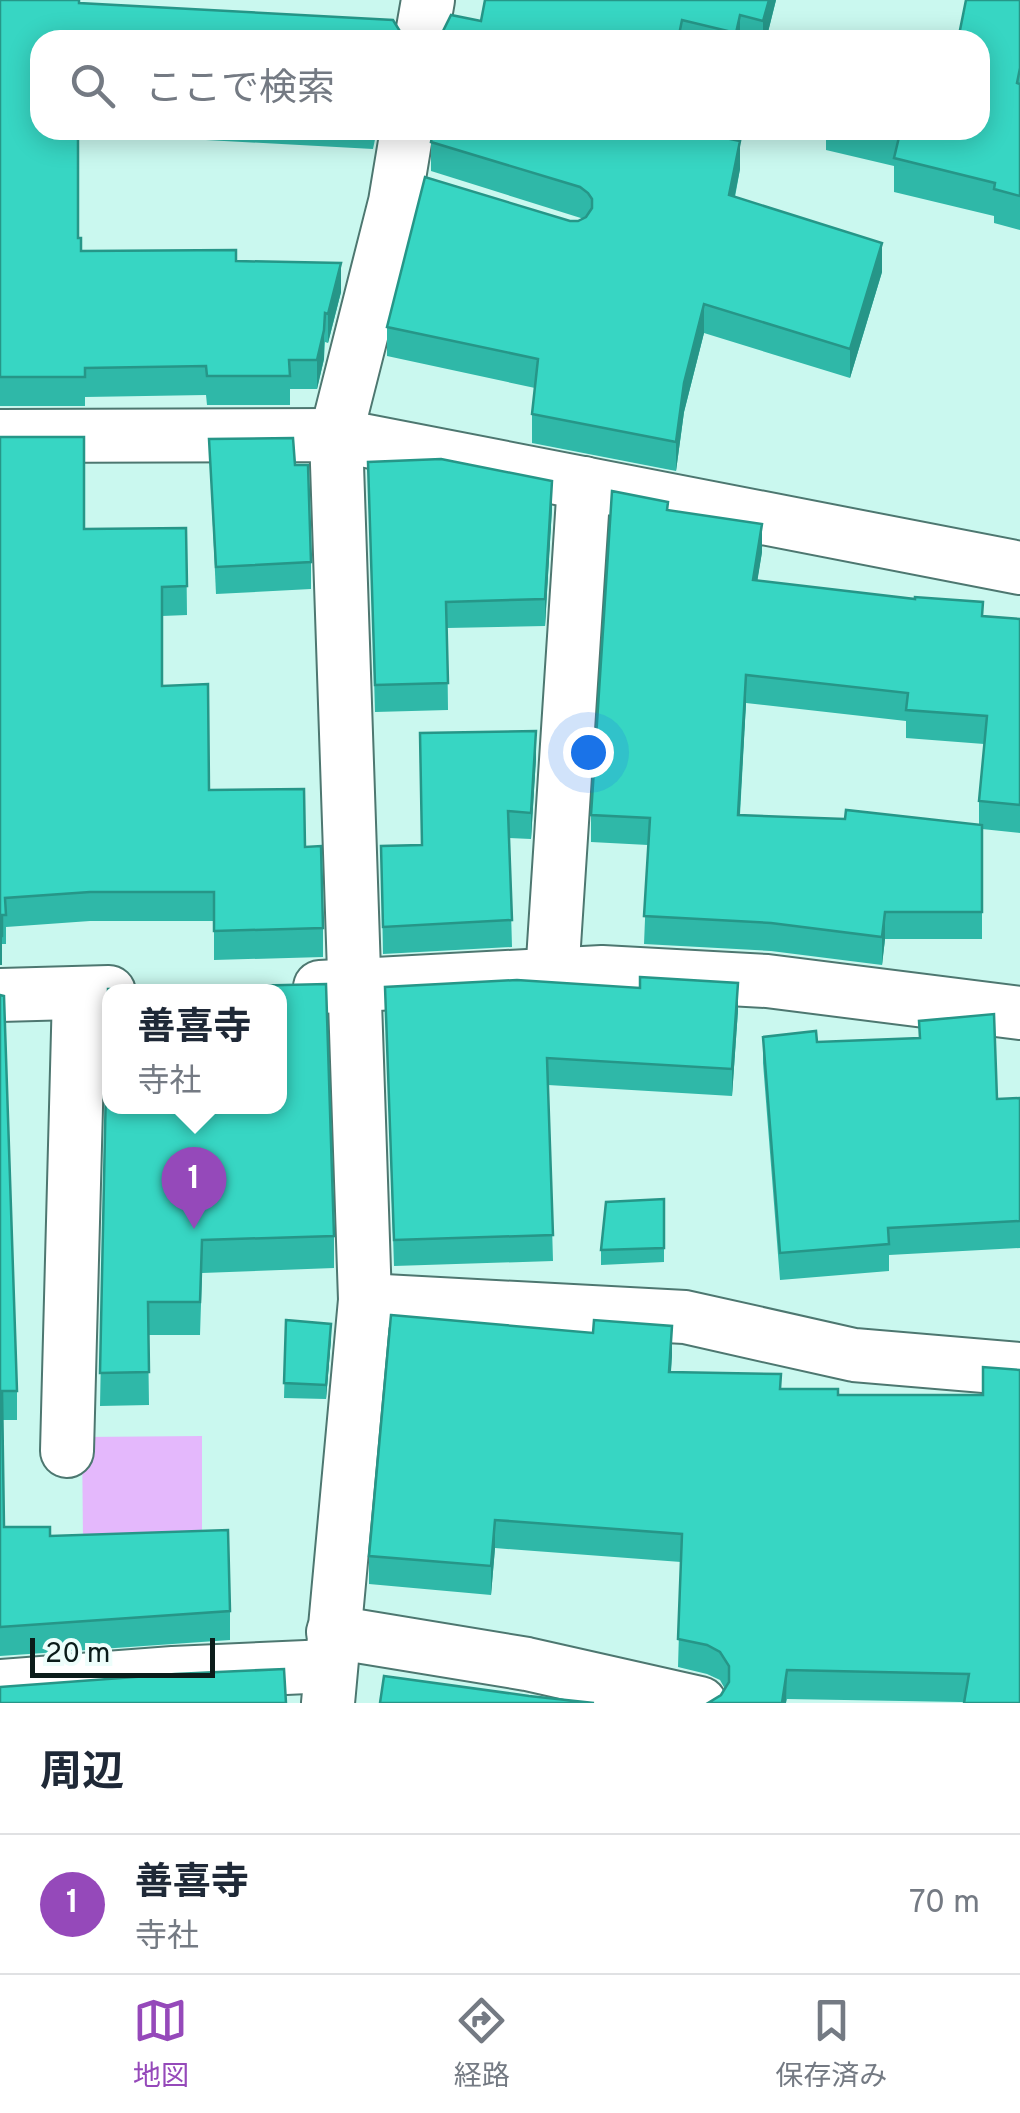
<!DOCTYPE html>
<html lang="ja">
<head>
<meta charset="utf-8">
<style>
  :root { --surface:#fff; --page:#f2f2f3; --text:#1f2937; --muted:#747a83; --line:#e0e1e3; --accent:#9549ba }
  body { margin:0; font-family:Overpass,"Noto Sans JP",sans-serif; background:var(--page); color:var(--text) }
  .scale { position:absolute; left:30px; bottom:25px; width:185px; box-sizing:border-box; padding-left:10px; border:5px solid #0b1c1a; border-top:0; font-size:28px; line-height:35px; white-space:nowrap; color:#0b1c1a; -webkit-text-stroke:8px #edfefb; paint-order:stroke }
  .you { position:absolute; left:588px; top:752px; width:35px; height:35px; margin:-25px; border:8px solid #fff; border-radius:50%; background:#1a73e8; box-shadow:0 0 0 15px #1a73e833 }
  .badge { display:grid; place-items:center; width:65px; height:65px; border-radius:50%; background:var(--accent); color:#fff; font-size:32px; font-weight:700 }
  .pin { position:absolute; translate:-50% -82px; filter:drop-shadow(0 2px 5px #0008) }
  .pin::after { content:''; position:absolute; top:52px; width:35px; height:30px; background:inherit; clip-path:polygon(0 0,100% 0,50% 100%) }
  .popup { position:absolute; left:102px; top:984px; width:185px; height:130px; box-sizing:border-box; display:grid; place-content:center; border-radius:20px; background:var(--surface); filter:drop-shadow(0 2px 8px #0005); font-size:32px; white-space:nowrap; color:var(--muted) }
  .popup b { font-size:38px; color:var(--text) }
  .popup::after { content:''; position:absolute; left:50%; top:100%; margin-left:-20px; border:20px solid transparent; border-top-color:var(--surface) }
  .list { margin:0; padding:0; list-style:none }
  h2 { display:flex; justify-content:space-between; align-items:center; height:130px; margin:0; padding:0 40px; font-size:42px }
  h2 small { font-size:32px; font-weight:400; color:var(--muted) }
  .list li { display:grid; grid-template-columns:65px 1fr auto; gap:30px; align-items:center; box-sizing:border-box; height:140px; padding:0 40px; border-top:2px solid var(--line) }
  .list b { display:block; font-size:38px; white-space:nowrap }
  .list p { margin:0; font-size:32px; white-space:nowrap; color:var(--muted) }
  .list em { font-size:32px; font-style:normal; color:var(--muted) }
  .icon { flex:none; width:55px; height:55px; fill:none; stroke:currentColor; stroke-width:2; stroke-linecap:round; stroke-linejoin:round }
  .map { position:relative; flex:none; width:1020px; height:1703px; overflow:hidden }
  .search { position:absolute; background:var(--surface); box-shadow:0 5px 25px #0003; left:30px; right:30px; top:30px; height:110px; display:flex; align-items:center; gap:25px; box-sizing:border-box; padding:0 35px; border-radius:30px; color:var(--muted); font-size:38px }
  .sheet { height:270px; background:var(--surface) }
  nav { display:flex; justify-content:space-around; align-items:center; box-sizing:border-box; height:140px; border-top:2px solid var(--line); background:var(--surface); font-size:28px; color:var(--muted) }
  nav a { display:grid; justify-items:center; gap:5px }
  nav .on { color:var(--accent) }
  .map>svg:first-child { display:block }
  .green { fill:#e4b8fc }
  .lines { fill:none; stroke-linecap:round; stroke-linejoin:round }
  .street-casing { stroke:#4d7770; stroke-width:56 }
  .street { stroke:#fff; stroke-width:52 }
  .wall { fill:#2fb8a8; fill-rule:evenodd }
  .shaded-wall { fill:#269688 }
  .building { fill:#37d6c3; stroke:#269688; stroke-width:2.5; fill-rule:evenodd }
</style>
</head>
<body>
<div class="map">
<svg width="1020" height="1703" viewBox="0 0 1020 1703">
  <rect width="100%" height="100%" fill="#caf8ef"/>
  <polygon class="green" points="202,1436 202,1539 83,1540 82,1437"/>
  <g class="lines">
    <g class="street-casing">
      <g id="street">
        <polyline points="421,40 428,0"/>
        <polyline points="0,436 336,435 1020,568"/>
        <polyline points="552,976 584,483"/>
        <polyline points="320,987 602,972 767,981 1020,1013"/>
        <polyline points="0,995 109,992"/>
        <polyline points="365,1300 685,1317 854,1355 1020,1369"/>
        <polyline points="67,1451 79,993"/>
        <polyline points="333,1632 527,1664 700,1703"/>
        <polyline points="0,1686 173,1673 329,1666"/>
        <polyline points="328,1703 365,1300 336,435 395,202 407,130"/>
      </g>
    </g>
    <use href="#street" class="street"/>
  </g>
  <g class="wall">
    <polygon points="0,0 40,40 40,130 377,130 373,149 78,133 78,238 81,251 236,261 341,292 328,343 325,342 324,359 317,389 290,389 290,405 207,405 206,395 85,397 85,406 0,406"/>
    <polygon points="485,0 776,0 766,40 424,40 430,39 481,21"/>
    <polygon points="1020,0 1020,230 994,223 994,216 894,192 894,166 826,150 826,130 980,130"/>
    <polygon points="431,142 740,169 735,197 882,272 850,378 704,333 684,412 676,471 532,443 532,414 535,388 387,356 387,327 570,221 578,221 584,219 431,171"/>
    <polygon points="0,437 84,529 186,528 187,615 162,616 162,686 209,790 305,847 323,928 323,957 214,960 214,921 90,921 6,927 6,944 2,944 2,965"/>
    <polygon points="209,439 311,562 311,589 216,594"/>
    <polygon points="368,462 552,508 545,626 447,628 448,710 375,712"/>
    <path d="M668,510L762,552L757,581L983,617L1020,619V833L982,829V939H885L882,965L771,951L644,944L648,845L591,842V815ZM746,703L906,721V738L984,744L979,801V824L740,815Z"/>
    <polygon points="536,758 531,839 509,838 512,947 383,954 381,846 422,845"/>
    <polygon points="385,987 738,1010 732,1096 548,1085 553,1261 394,1266"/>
    <polygon points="108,989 334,1236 334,1268 202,1273 200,1335 148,1335 149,1405 100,1406"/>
    <polygon points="0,995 17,1391 17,1420 3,1420 4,1527 50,1536 230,1611 230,1640 0,1656"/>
    <polygon points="763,1037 817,1042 997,1099 1020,1098 1020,1248 889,1255 889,1271 780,1280 763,1063"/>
    <polygon points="664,1199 664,1262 601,1265 601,1250"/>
    <polygon points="286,1320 331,1338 326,1399 284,1398"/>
    <polygon points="672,1354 671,1372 781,1389 838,1395 1020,1703 787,1699 786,1703 708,1703 721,1695 725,1689 720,1680 707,1674 678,1667 681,1562 495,1548 491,1595 369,1584 369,1556"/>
  </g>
  <g class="shaded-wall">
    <polygon points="769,0 776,0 766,40 763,40 763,21"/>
    <polygon points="740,15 740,40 736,40 736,33"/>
    <polygon points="740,141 740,169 729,224 729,195"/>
    <polygon points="882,243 882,272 850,378 850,349"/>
    <polygon points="341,263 341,292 328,343 328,314"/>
    <polygon points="704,304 704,333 684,412 676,471 676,442 684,383"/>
    <polygon points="324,330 324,359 317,389 317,360"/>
    <polygon points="552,481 552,508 545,626 545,599"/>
    <polygon points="762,524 762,552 753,608 753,580"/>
    <polygon points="746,675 746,703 738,843 738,815"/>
    <polygon points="536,731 536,758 531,839 531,813"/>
    <polygon points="885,912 885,939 882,965 882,937"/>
    <polygon points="2,936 2,965 0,965 0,937"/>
    <polygon points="738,983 738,1010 732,1096 732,1069"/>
    <polygon points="331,1324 331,1338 326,1399 326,1385"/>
    <polygon points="672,1326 672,1354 669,1400 669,1372"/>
    <polygon points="495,1520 495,1548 491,1595 491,1566"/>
    <polygon points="787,1670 786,1703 782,1703"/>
  </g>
  <g class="building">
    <polygon points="0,0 79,0 79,3 393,20 401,33 415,40 40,40 40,130 78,130 78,238 81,238 81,251 236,250 236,261 341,263 328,314 325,313 324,330 317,360 289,360 290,376 207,376 206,366 85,368 85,377 0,377"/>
    <polygon points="485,0 769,0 763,21 740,15 736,33 682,20 678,40 424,40 430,39 443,31 451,15 481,21"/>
    <polygon points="966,0 1020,0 1020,68 1017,83 1020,84 1020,196 994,189 995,183 894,158 900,133 886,130 980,130 980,40 958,40"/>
    <polygon points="433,130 686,130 740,141 729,195 882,243 850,349 704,304 684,383 676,442 532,414 538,359 387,327 425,177 570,221 578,221 586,217 592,208 592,199 588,193 580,187 431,142"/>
    <polygon points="0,437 84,437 84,529 186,528 187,586 162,587 162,686 208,684 209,790 304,789 305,847 321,846 323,928 214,931 214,892 90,892 5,898 6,915 2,915 2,936 0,937"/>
    <polygon points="293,438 295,465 308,465 311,562 216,567 209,439"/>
    <polygon points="441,459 552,481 545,599 446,602 448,683 375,685 368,462"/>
    <polygon points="612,491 668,502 667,510 762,524 753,580 915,599 915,597 983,602 982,616 1020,619 1020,805 979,801 987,716 906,710 908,693 746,675 738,815 845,819 846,810 982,825 982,912 885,912 882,937 771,923 644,916 650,818 591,815"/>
    <polygon points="536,731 531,813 508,811 512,920 383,927 381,846 422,845 420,733"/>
    <polygon points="640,977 738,983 732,1069 547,1058 553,1235 394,1240 385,987 517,980 640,988"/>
    <path d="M326,984L334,1236L202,1240L200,1302H148L149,1372L100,1373L108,989ZM109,992H279V1106H109Z"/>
    <polygon points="0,995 4,996 17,1391 2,1391 4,1527 50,1527 50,1536 228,1530 230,1611 0,1627"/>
    <polygon points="994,1014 997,1099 1020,1098 1020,1221 888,1228 889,1244 780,1253 763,1037 816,1031 817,1042 920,1038 919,1021"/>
    <polygon points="664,1199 664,1248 601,1250 606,1202"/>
    <polygon points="391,1315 593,1333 594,1320 672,1326 669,1372 781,1374 780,1389 838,1389 838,1395 983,1395 983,1367 1020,1370 1020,1703 964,1703 969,1674 787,1670 782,1703 708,1703 721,1695 729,1682 729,1666 720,1652 707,1645 678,1639 682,1534 495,1520 491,1566 369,1556"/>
    <polygon points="286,1320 331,1324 326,1385 284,1383"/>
    <polygon points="284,1669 286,1703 0,1703 0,1687 175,1674"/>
    <polygon points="384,1676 529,1696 594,1703 380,1703"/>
  </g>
</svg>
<div class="scale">20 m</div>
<div class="you"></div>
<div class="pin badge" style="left:194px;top:1229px">1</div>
<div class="popup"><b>善喜寺</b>寺社</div>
<div class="search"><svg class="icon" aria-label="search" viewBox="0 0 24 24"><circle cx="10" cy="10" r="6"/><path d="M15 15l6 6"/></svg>ここで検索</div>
</div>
<section class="sheet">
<h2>周辺<small></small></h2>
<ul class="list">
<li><span class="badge">1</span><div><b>善喜寺</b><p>寺社</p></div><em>70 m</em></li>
</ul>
</section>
<nav>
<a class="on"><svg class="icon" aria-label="map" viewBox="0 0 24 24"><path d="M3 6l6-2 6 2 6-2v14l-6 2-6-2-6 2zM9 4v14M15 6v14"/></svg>地図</a>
<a><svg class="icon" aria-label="directions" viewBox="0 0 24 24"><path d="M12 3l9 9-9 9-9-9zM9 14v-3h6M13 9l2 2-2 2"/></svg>経路</a>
<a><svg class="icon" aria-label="saved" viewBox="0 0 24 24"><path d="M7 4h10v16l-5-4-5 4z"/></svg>保存済み</a>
</nav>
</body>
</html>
